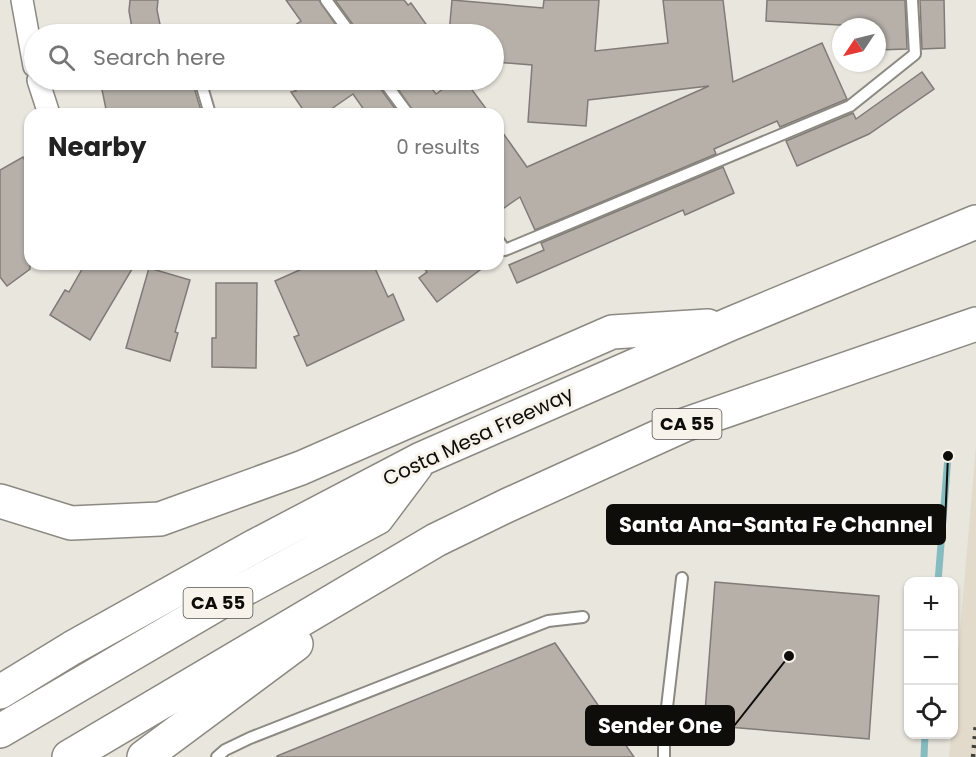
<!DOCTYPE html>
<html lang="en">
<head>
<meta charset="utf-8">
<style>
  :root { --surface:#fff; --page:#f6f6f6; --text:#222; --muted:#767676; --line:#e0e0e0 }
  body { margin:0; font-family:Poppins,sans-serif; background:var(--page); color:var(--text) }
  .controls { position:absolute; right:18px; bottom:18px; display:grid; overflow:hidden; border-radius:12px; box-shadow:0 2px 4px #0004 }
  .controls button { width:54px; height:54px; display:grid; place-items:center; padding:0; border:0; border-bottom:2px solid var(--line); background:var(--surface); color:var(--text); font:30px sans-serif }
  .compass { position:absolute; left:832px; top:18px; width:54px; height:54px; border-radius:50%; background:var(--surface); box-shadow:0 2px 4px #0004; rotate:235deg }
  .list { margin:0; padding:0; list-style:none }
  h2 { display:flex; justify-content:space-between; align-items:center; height:78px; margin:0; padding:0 24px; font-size:26px }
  h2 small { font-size:20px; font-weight:400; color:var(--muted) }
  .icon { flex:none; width:33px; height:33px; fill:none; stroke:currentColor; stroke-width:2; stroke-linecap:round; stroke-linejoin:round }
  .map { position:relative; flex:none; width:976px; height:757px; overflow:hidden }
  .search { position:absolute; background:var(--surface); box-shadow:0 2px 4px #0004; left:24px; top:24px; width:480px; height:66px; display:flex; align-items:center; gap:15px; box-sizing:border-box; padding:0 21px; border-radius:33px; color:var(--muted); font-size:22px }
  .panel { position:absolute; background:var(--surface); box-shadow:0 2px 4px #0004; left:24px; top:108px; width:480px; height:162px; border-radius:18px }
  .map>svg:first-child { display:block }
  .built { fill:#e2dbcc }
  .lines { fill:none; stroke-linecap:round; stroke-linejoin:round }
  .stream { stroke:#86bcc0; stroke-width:7 }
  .building { fill:#b6b0a9; stroke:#817b75; stroke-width:1.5 }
  .lane-casing { stroke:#8c8982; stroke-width:14 }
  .street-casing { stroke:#8c8982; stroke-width:24 }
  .highway-casing { stroke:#8c8982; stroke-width:36 }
  .lane { stroke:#fff; stroke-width:10 }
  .street { stroke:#fff; stroke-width:21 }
  .highway { stroke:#fff; stroke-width:33 }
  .rail { stroke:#41403b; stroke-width:4.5; stroke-dasharray:3 6; stroke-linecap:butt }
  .labels { text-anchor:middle; stroke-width:6; stroke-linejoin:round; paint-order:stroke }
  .shield { fill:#f7f3eb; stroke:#54524e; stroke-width:1.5 }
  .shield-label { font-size:18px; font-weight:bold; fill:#0e0d0a }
  .street-label { font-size:20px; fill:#0e0d0a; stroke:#f7f3eb }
  .leader { fill:none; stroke:#0e0d0a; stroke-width:2 }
  .callout-dot { fill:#0e0d0a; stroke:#f7f3eb; stroke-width:2 }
  .callout { fill:#0e0d0a; stroke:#0e0d0a; stroke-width:2 }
  .callout-label { font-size:21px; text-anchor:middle; font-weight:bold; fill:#fff }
</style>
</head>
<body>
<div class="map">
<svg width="976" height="757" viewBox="0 0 976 757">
  <rect width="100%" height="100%" fill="#e9e6de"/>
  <polygon class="built" points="976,446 976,757 949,757 951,735 954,734 954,700"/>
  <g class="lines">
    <g class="stream">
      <polyline points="938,582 948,456"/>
      <polyline points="924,757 925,734"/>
    </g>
  </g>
  <g class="building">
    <polygon points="130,0 158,0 157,10 162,34 133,34 129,11"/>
    <polygon points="286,0 319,0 342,34 282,34 301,21"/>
    <polygon points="335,0 404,0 408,5 411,3 433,34 358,34 357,30"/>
    <polygon points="452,0 543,8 544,0 599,0 595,51 668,43 663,0 723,0 733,82 822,43 847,99 780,127 777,121 714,149 716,154 535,230 520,197 498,212 498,126 527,167 709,86 588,100 586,126 528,122 532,65 494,62 494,34 449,34"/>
    <polygon points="767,0 905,0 907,49 877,50 877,27 766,21"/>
    <polygon points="920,0 944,0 945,48 922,49"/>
    <polygon points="922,72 934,89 869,134 797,166 786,141 853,113 856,119"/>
    <polygon points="100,80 170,80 171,89 193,84 202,114 107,114"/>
    <polygon points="288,80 376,80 377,84 399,114 367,114 353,94 324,114 306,114 291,92 296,91"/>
    <polygon points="392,80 425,80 436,94 451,83 454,87 457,85 460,89 467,83 490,114 415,114"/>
    <polygon points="23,157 30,170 30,269 7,286 0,277 0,170"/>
    <polygon points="723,167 734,193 685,215 683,210 517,283 509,265 544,250 541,243"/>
    <polygon points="85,264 135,264 90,340 50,315 65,290 69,292"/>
    <polygon points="313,264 373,264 388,297 393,294 404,320 307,366 294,337 299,335 275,281"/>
    <polygon points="421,264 488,264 437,302 419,278 427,272"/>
    <polygon points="149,268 190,280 175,332 178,333 170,361 126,348"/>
    <polygon points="216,283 257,283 256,368 212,367 212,338 216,338"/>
    <polygon points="715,582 879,596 869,739 704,725"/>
    <polygon points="555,643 634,757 277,757 277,756"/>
  </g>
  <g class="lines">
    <g class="lane-casing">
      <g id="lane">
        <polyline points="326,0 351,34"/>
        <polyline points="200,80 210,114"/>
        <polyline points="383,80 408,114"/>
        <polyline points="498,240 505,250 850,106 915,54 912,0"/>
        <polyline points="217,757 225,750 250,738 548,621 583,617"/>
        <polyline points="664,757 664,733 682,578"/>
      </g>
    </g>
    <g class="street-casing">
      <g id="street">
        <polyline points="22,0 34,66"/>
        <polyline points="38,80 49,114"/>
      </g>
    </g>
    <g class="highway-casing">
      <g id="highway">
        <polyline points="0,501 71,523 160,519 301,468 612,332 708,326"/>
        <polyline points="0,692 72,648 255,546 421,459 730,324 976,222"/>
        <polyline points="0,731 224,600 377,518 416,466"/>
        <polyline points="69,757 436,540 508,505 684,425 976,324"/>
        <polyline points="144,757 296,644"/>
      </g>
    </g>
    <use href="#lane" class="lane"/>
    <use href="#street" class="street"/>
    <use href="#highway" class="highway"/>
    <polyline class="rail" points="973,757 976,723"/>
  </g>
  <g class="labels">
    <g class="shield">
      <rect x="652.5" y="409" width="69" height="30" rx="4.5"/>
      <rect x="183.5" y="588" width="69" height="30" rx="4.5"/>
    </g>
    <g class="shield-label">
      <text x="687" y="430">CA 55</text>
      <text x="218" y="609">CA 55</text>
    </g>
    <g class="street-label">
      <text transform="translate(478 436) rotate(-25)" y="7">Costa Mesa Freeway</text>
    </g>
  </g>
  <path class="leader" d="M948 456L945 524M789 656L734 726"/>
  <g class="callout-dot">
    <circle cx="948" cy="456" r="6"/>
    <circle cx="789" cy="656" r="6"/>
  </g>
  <g class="callout">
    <rect x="607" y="505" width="338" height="39" rx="6"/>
    <rect x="586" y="706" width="148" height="39" rx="6"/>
  </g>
  <g class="callout-label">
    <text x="776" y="532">Santa Ana-Santa Fe Channel</text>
    <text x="660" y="733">Sender One</text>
  </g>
</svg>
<div class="controls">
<button>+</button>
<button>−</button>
<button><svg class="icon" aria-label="locate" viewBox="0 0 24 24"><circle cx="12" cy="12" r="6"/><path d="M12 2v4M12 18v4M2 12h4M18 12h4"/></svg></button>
</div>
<svg class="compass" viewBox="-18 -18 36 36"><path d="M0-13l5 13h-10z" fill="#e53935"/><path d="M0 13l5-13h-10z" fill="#767676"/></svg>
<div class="search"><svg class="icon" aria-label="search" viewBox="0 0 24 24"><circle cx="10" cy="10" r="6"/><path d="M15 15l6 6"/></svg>Search here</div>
<section class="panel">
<h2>Nearby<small>0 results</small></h2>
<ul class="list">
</ul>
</section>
</div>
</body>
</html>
